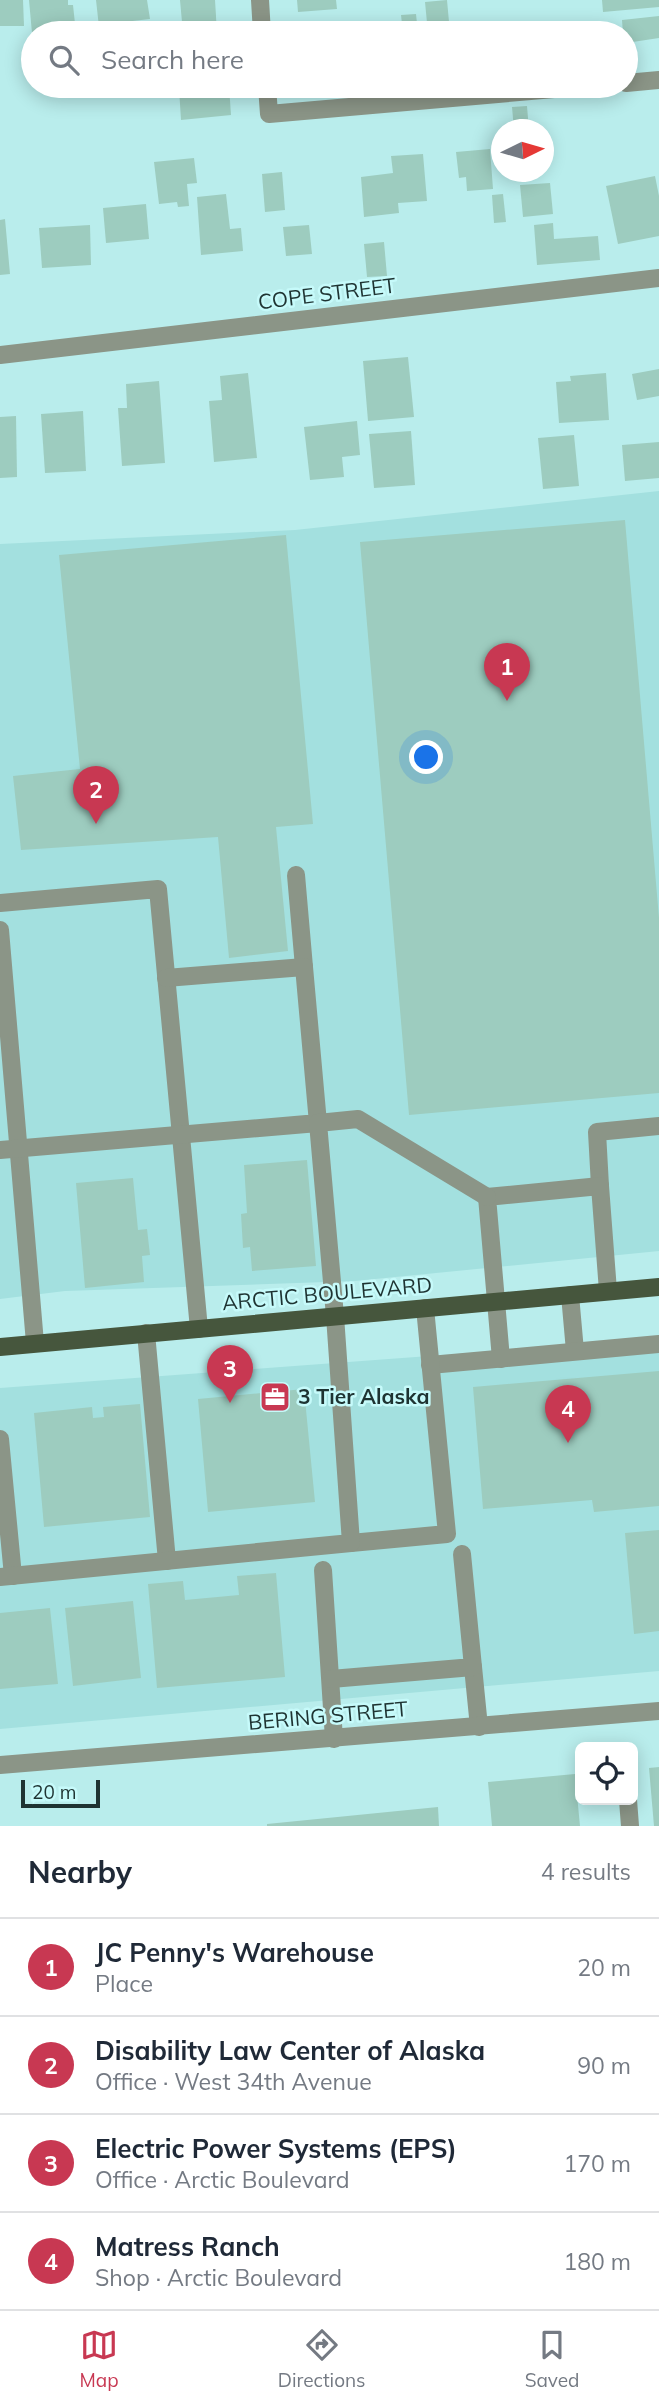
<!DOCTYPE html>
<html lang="en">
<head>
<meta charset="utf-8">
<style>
  :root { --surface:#fff; --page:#f2f2f3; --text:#1f2937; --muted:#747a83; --line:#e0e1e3; --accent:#c83852 }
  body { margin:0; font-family:Mulish,sans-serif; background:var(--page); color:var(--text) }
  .controls { position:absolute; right:21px; bottom:21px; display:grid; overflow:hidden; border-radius:10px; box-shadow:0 4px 18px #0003 }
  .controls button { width:63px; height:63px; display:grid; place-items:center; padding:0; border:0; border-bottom:2px solid var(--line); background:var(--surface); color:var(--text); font:35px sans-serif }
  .compass { position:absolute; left:491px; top:119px; width:63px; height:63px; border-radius:50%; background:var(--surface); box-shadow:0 4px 18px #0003; rotate:85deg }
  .scale { position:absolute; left:21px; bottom:18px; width:79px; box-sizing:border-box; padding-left:7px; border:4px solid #1e3332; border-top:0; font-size:19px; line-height:24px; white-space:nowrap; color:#1e3332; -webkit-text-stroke:5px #c6fafa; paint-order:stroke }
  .you { position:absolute; left:427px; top:758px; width:24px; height:24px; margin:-18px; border:5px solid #fff; border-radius:50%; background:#1a73e8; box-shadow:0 0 0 10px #1a73e833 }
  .badge { display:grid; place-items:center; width:46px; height:46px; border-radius:50%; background:var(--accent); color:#fff; font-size:23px; font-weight:700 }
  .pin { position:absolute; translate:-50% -58px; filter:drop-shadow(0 2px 4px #0008) }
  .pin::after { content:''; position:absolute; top:37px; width:24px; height:21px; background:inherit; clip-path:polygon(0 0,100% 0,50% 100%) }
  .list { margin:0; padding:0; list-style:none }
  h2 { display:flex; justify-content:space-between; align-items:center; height:91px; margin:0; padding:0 28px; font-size:30px }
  h2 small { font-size:23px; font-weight:400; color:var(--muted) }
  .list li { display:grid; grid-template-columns:46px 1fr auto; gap:21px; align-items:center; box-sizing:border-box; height:98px; padding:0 28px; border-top:2px solid var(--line) }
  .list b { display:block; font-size:26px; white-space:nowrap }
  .list p { margin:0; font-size:23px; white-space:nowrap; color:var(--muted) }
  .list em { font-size:23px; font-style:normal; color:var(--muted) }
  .icon { flex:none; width:38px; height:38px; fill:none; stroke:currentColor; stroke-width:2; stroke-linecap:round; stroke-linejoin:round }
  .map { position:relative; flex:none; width:659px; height:1826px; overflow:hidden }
  .search { position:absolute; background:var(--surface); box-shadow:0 4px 18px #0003; left:21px; right:21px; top:21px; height:77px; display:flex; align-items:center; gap:18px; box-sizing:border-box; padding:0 24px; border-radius:38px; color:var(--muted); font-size:26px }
  .sheet { height:483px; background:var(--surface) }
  nav { display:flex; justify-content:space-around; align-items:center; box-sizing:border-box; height:98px; border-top:2px solid var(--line); background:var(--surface); font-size:19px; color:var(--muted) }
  nav a { display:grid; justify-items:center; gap:4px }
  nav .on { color:var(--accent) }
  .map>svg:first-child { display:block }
  .built { fill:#a3e0df }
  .building { fill:#9dccbf }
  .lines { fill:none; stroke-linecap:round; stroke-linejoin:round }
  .minor { stroke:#8b9587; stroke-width:18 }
  .major { stroke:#46563d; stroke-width:18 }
  .labels { text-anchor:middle; stroke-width:5; stroke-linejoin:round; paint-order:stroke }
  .street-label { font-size:21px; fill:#1e3332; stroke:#c6fafa }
  .poi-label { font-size:21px; font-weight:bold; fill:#1e3332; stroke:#c6fafa; text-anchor:start }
</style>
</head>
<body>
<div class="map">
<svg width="659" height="1826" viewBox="0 0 659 1826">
  <rect width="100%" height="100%" fill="#b9edec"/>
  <g class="built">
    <polygon points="659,491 659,1251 355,1281 65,1291 0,1299 0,544 295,530"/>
    <polygon points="659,1339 659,1671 0,1729 0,1388"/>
  </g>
  <g class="building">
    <polygon points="0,0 23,0 24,26 0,26"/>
    <polygon points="29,0 68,0 68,5 73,5 76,33 32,33"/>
    <polygon points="96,0 147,0 150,19 106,24 107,33 85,33 84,28 99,27"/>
    <polygon points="180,0 215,0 217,33 183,33"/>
    <polygon points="297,0 336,0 337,9 298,12"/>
    <polygon points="447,0 450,33 428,33 425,2"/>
    <polygon points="602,0 659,0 659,7 603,12"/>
    <polygon points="416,14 418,33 403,33 401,15"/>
    <polygon points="659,16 659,38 626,43 626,33 623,33 622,20"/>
    <polygon points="519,24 521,33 503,33 501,28"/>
    <polygon points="562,24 563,33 546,33 545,26"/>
    <polygon points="202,86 229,86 231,115 181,120 179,88"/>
    <polygon points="527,106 529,130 514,130 512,107"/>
    <polygon points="490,149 493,189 467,191 466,177 459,178 456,152"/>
    <polygon points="423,154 427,201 398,203 399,213 364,217 361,177 393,173 391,156"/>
    <polygon points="194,158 197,183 187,184 189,206 178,207 177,202 159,204 154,162"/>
    <polygon points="282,172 285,210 265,212 262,174"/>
    <polygon points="655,176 659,196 659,236 618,244 606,186"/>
    <polygon points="550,183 553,214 523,217 520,185"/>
    <polygon points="226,194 230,229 241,228 243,251 201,255 197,197"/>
    <polygon points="503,194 506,222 494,223 492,195"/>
    <polygon points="146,204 149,239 106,243 103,208"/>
    <polygon points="5,219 10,274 0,275 0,220"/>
    <polygon points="553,223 554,239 598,236 600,260 537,265 534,225"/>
    <polygon points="90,225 91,265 42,268 39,228"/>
    <polygon points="309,225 312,254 286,256 283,227"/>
    <polygon points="384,242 387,276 367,277 364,244"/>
    <polygon points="408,357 414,417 368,421 363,361"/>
    <polygon points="659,369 659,396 637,400 632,374"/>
    <polygon points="248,373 257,458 214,462 209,401 222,400 220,376"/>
    <polygon points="606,373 609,420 559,423 556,382 571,381 570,376"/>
    <polygon points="159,381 165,463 122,466 118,408 127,408 126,384"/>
    <polygon points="83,411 86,471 45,473 41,414"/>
    <polygon points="16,416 17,477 0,478 0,417"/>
    <polygon points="357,421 360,455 342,457 344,477 310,480 304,427"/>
    <polygon points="411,431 415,485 374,488 369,434"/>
    <polygon points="574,435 579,486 543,489 538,438"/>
    <polygon points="659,442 659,478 625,481 622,445"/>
    <polygon points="625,520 659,918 659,1093 409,1115 360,542"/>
    <polygon points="286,535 313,824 276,827 288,951 229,958 218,837 21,850 13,776 80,769 59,555"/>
    <polygon points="307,1160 316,1266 252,1271 250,1247 243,1248 241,1214 247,1213 244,1165"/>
    <polygon points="133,1178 138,1230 147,1229 150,1255 142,1256 144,1282 85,1288 76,1183"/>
    <polygon points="659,1371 659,1506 594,1512 592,1500 483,1509 473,1387"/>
    <polygon points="304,1389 315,1502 208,1512 198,1399"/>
    <polygon points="140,1404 150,1517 44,1527 34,1413 92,1407 93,1418 104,1417 103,1407"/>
    <polygon points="659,1530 659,1631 634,1634 625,1533"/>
    <polygon points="276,1573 285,1677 157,1688 148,1584 183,1581 185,1600 239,1595 237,1576"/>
    <polygon points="133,1601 141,1678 73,1686 65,1608"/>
    <polygon points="50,1608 58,1684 0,1689 0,1613"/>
    <polygon points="659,1767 659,1826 654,1826 649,1768"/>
    <polygon points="575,1774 580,1826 492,1826 488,1782"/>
    <polygon points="438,1807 439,1826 267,1826 267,1824"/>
  </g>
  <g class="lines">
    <g class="minor">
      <polyline points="260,0 262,33"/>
      <polyline points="626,83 659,80"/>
      <polyline points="267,86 269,114 589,86"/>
      <polyline points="0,355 659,278"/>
      <polyline points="296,875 304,967"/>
      <polyline points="0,903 158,889 199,1329"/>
      <polyline points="0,930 35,1343"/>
      <polyline points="0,1150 318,1123 304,967 166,978"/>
      <polyline points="600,1186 597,1132 659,1126"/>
      <polyline points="570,1295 575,1351"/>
      <polyline points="146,1333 167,1561"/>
      <polyline points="501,1359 487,1197 600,1186 608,1291"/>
      <polyline points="430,1365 659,1344"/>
      <polyline points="0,1439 13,1576"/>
      <polyline points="351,1543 447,1534 425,1308"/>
      <polyline points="323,1570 334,1739"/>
      <polyline points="0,1577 351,1543 335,1316 318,1123 358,1119 487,1197"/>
      <polyline points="473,1667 479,1727"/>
      <polyline points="331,1679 473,1667 462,1554"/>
      <polyline points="0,1765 659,1711"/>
      <polyline points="628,1800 630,1826"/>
    </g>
    <polyline class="major" points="0,1347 659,1287"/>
  </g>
  <defs>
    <g id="office-square" transform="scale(1.575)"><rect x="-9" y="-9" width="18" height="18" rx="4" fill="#c83852" stroke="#c6fafa"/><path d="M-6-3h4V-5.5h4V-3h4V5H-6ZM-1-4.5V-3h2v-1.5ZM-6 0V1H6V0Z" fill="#fff"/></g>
  </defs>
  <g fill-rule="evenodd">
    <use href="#office-square" x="275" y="1397"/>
  </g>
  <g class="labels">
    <g class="street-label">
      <text transform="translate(327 294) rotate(-7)" y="7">COPE STREET</text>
      <text transform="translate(327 1294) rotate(-5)" y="7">ARCTIC BOULEVARD</text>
      <text transform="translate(328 1716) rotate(-5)" y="7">BERING STREET</text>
    </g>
    <g class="poi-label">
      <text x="298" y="1404">3 Tier Alaska</text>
    </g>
  </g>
</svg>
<div class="controls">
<button><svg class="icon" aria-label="locate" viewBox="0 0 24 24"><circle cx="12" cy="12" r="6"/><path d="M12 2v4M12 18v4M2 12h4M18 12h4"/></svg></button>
</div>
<svg class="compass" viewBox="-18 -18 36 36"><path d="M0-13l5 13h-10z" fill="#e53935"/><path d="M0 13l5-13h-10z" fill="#747a83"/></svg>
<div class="scale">20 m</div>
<div class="you"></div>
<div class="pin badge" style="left:507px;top:701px">1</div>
<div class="pin badge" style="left:96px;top:824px">2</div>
<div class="pin badge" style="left:230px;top:1403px">3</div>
<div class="pin badge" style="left:568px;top:1443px">4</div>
<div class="search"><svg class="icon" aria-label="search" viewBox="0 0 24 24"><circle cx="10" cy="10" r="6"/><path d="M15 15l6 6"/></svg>Search here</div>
</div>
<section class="sheet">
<h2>Nearby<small>4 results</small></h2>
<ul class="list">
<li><span class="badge">1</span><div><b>JC Penny's Warehouse</b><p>Place</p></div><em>20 m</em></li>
<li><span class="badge">2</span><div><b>Disability Law Center of Alaska</b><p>Office · West 34th Avenue</p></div><em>90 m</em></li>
<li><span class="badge">3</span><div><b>Electric Power Systems (EPS)</b><p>Office · Arctic Boulevard</p></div><em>170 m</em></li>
<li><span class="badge">4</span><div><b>Matress Ranch</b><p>Shop · Arctic Boulevard</p></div><em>180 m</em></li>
</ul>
</section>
<nav>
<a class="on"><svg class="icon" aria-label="map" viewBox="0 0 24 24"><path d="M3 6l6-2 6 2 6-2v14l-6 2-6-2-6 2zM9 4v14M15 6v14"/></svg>Map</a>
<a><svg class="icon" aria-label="directions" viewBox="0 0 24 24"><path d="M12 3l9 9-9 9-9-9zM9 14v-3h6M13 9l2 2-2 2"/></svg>Directions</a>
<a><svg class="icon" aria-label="saved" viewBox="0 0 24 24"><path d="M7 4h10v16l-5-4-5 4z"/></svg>Saved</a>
</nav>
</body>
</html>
